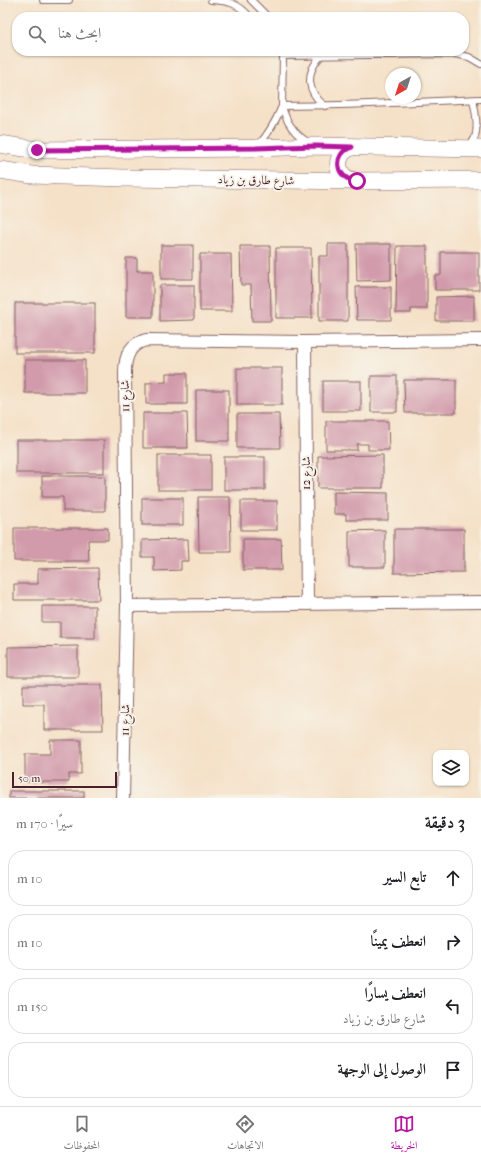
<!DOCTYPE html>
<html lang="ar">
<head>
<meta charset="utf-8">
<style>
  :root { --surface:#fff; --page:#f6f6f6; --text:#202124; --muted:#757577; --line:#e0e0e0; --accent:#b5179e }
  body { margin:0; font-family:"IM FELL French Canon",Amiri,serif; background:var(--page); color:var(--text); direction:rtl }
  .controls { position:absolute; right:12px; bottom:12px; display:grid; overflow:hidden; border-radius:8px; box-shadow:0 1px 3px #0004 }
  .controls button { width:36px; height:36px; display:grid; place-items:center; padding:0; border:0; border-bottom:1px solid var(--line); background:var(--surface); color:var(--text); font:20px sans-serif }
  .compass { position:absolute; left:385px; top:68px; width:36px; height:36px; border-radius:50%; background:var(--surface); box-shadow:0 1px 3px #0004; rotate:219deg }
  .scale { position:absolute; left:12px; bottom:10px; width:105px; box-sizing:border-box; padding-left:4px; border:2px solid #4a1f2b; border-top:0; font-size:11px; line-height:14px; white-space:nowrap; color:#4a1f2b; -webkit-text-stroke:3px #f7f3e8; paint-order:stroke }
  .stop { position:absolute; width:12px; height:12px; margin:-9px; border:3px solid #b5179e; border-radius:50%; background:#fff }
  .stop.end { background:#b5179e; border-color:#fff; box-shadow:0 1px 4px #0008 }
  .list { margin:0; padding:0; list-style:none }
  h2 { display:flex; justify-content:space-between; align-items:center; height:52px; margin:0; padding:0 16px; font-size:17px }
  h2 small { font-size:13px; font-weight:400; color:var(--muted) }
  .list li { display:grid; grid-template-columns:26px 1fr auto; gap:12px; align-items:center; box-sizing:border-box; height:56px; margin:0 8px 8px; padding:0 8px; border:1px solid var(--line); border-radius:16px }
  .list b { display:block; font-size:15px; white-space:nowrap }
  .list p { margin:0; font-size:13px; white-space:nowrap; color:var(--muted) }
  .list em { font-size:13px; font-style:normal; color:var(--muted) }
  .icon { flex:none; width:22px; height:22px; fill:none; stroke:currentColor; stroke-width:2; stroke-linecap:round; stroke-linejoin:round }
  .map { position:relative; flex:none; width:481px; height:798px; overflow:hidden; direction:ltr }
  .search { position:absolute; background:var(--surface); box-shadow:0 1px 3px #0004; left:12px; right:12px; top:12px; height:44px; display:flex; align-items:center; gap:10px; box-sizing:border-box; padding:0 14px; border-radius:16px; color:var(--muted); font-size:15px }
  .sheet { height:308px; background:var(--surface) }
  nav { display:flex; justify-content:space-around; align-items:center; box-sizing:border-box; height:56px; border-top:1px solid var(--line); background:var(--surface); font-size:11px; color:var(--muted) }
  nav a { display:grid; justify-items:center; gap:2px }
  nav .on { color:var(--accent) }
  .map>svg:first-child { display:block }
  .building { fill:#d29bac }
  .lines { fill:none; stroke-linecap:round; stroke-linejoin:round }
  .lane-casing { stroke:#866362; stroke-width:8 }
  .street-casing { stroke:#866362; stroke-width:14 }
  .secondary-casing { stroke:#866362; stroke-width:18 }
  .lane { stroke:#fff; stroke-width:6 }
  .street { stroke:#fff; stroke-width:12 }
  .secondary { stroke:#fff; stroke-width:17 }
  .route { stroke:#b5179e; stroke-width:5 }
  .labels { text-anchor:middle; stroke-width:3.5; stroke-linejoin:round; paint-order:stroke }
  .street-label { font-size:12px; fill:#4a1f2b; stroke:#f7f3e8 }
</style>
</head>
<body>
<div class="map">
<svg width="481" height="798" viewBox="0 0 481 798">
  <rect width="100%" height="100%" fill="#f7f3e8"/>
  <filter id="ink" filterUnits="userSpaceOnUse"><feTurbulence type="fractalNoise" baseFrequency=".025" numOctaves="2"/><feDisplacementMap in="SourceGraphic" scale="8" xChannelSelector="R" yChannelSelector="G"/><feConvolveMatrix kernelMatrix="1 2 1 2 8 2 1 2 1" color-interpolation-filters="sRGB"/></filter>
  <filter id="wash" filterUnits="userSpaceOnUse"><feTurbulence type="fractalNoise" baseFrequency=".012" numOctaves="4" result="noise"/><feDisplacementMap in="SourceGraphic" scale="16" xChannelSelector="R" yChannelSelector="G"/><feGaussianBlur stdDeviation="0.9" result="paint"/><feColorMatrix in="noise" values="0 0 0 0 0 0 0 0 0 0 0 0 0 0 0 0 0 1.4 0 .05"/><feComposite in="paint" operator="in"/></filter>
  <g filter="url(#wash)">
    <rect width="100%" height="100%" fill="#f5e1c8"/>
    <g id="blocks">
      <g class="building">
        <polygon points="328,244 348,244 348,321 319,321 319,256 328,256"/>
        <polygon points="356,244 391,244 391,280 357,281"/>
        <rect x="161" y="245" width="32" height="34"/>
        <polygon points="240,246 270,246 271,321 252,321 251,285 241,285"/>
        <polygon points="397,246 427,246 427,309 411,309 411,313 396,313"/>
        <polygon points="276,248 311,248 312,318 276,318"/>
        <polygon points="441,252 479,252 479,290 435,290 435,275 441,275"/>
        <polygon points="200,254 231,254 232,311 200,311"/>
        <polygon points="126,258 137,258 137,271 153,271 153,317 126,317"/>
        <polygon points="160,285 194,285 194,320 160,321"/>
        <polygon points="356,287 391,287 391,320 357,320"/>
        <polygon points="474,296 474,321 436,321 436,297"/>
        <rect x="15" y="303" width="80" height="50"/>
        <rect x="25" y="360" width="60" height="33"/>
        <rect x="237" y="368" width="45" height="37"/>
        <polygon points="166,373 187,373 187,404 146,404 146,383 166,382"/>
        <rect x="371" y="376" width="26" height="36"/>
        <polygon points="404,380 456,380 456,413 405,413"/>
        <rect x="323" y="381" width="38" height="30"/>
        <rect x="196" y="390" width="33" height="51"/>
        <polygon points="143,413 187,413 188,448 143,448"/>
        <polygon points="237,414 279,414 280,448 237,448"/>
        <polygon points="326,421 388,421 389,450 368,450 368,444 357,444 357,450 326,450"/>
        <rect x="16" y="440" width="88" height="33"/>
        <rect x="158" y="455" width="53" height="35"/>
        <polygon points="383,455 383,488 318,488 318,456"/>
        <rect x="224" y="457" width="41" height="33"/>
        <polygon points="42,476 105,476 105,511 63,511 63,497 42,497"/>
        <polygon points="334,492 388,493 388,520 346,520 346,514 334,514"/>
        <polygon points="198,497 230,497 231,552 199,552"/>
        <rect x="142" y="498" width="41" height="27"/>
        <rect x="241" y="501" width="36" height="29"/>
        <polygon points="14,528 108,528 108,540 88,540 89,561 14,561"/>
        <polygon points="394,529 464,529 464,572 394,573"/>
        <polygon points="385,530 385,567 349,567 349,531"/>
        <polygon points="188,539 189,561 181,561 181,570 154,571 154,557 142,557 142,540"/>
        <polygon points="243,539 281,539 282,570 243,570"/>
        <polygon points="98,568 99,600 14,600 14,584 38,584 38,569"/>
        <polygon points="42,606 95,606 95,638 60,638 60,622 42,622"/>
        <polygon points="78,646 78,677 8,677 8,647"/>
        <polygon points="23,685 102,685 103,730 44,730 44,704 23,704"/>
        <polygon points="50,740 81,740 81,774 69,774 69,782 25,782 25,754 50,754"/>
        <rect x="9" y="791" width="75" height="7"/>
      </g>
    </g>
  </g>
  <g filter="url(#ink)">
    <use href="#blocks" fill-opacity="0" stroke="#866362" stroke-width="1"/>
    <g class="lines">
      <g class="lane-casing">
        <g id="lane">
          <polyline points="43,0 69,0"/>
          <path d="M211,0C229,1 238,3 250,17"/>
          <polyline points="251,0 268,17"/>
          <path d="M286,51L283,56L282,106C286,122 294,134 308,142"/>
          <path d="M322,55C305,72 306,91 325,106"/>
          <polyline points="283,56 455,54 469,57 481,64"/>
          <path d="M282,106C348,106 415,102 481,99"/>
          <path d="M469,145C481,138 476,113 473,100"/>
          <path d="M258,146C269,133 276,121 282,106"/>
        </g>
      </g>
      <g class="street-casing">
        <g id="street">
          <polyline points="305,342 307,604"/>
          <polyline points="127,606 481,602"/>
          <path d="M123,798L127,606L125,372C125,356 130,344 146,340L305,342L481,340"/>
        </g>
      </g>
      <g class="secondary-casing">
        <g id="secondary">
          <polyline points="0,144 37,150 256,148 316,146 481,149"/>
          <path d="M352,147C332,154 335,180 357,181"/>
          <polyline points="0,170 32,175 123,178 357,181 481,180"/>
        </g>
      </g>
      <use href="#lane" class="lane"/>
      <use href="#street" class="street"/>
      <use href="#secondary" class="secondary"/>
    </g>
  </g>
  <g class="lines" filter="url(#ink)">
    <path class="route" d="M37,150L256,148L316,146L352,147C332,153 335,180 357,181"/>
  </g>
  <g class="labels">
    <g class="street-label">
      <text transform="translate(256 180) rotate(1)" y="4">شارع طارق بن زياد</text>
      <text transform="translate(125 396) rotate(-91)" y="4">شارع 11</text>
      <text transform="translate(306 473) rotate(-90)" y="4">شارع 12</text>
      <text transform="translate(125 720) rotate(-89)" y="4">شارع 11</text>
    </g>
  </g>
</svg>
<div class="controls">
<button><svg class="icon" aria-label="layers" viewBox="0 0 24 24"><path d="M12 4l9 5-9 5-9-5zM3 14l9 5 9-5"/></svg></button>
</div>
<svg class="compass" viewBox="-18 -18 36 36"><path d="M0-13l5 13h-10z" fill="#e53935"/><path d="M0 13l5-13h-10z" fill="#757577"/></svg>
<div class="scale">50 m</div>
<div class="stop" style="left:357px;top:181px"></div>
<div class="stop end" style="left:37px;top:150px"></div>
<div class="search"><svg class="icon" aria-label="search" viewBox="0 0 24 24"><circle cx="10" cy="10" r="6"/><path d="M15 15l6 6"/></svg>ابحث هنا</div>
</div>
<section class="sheet">
<h2>3 دقيقة<small>سيرًا · 170 m</small></h2>
<ul class="list">
<li><svg class="icon" aria-label="ahead" viewBox="0 0 24 24"><path d="M12 20V5M6 11l6-6 6 6"/></svg><div><b>تابع السير</b></div><em>10 m</em></li>
<li><svg class="icon" aria-label="right" viewBox="0 0 24 24"><path d="M7 20v-9h11M14 6l5 5-5 5"/></svg><div><b>انعطف يمينًا</b></div><em>10 m</em></li>
<li><svg class="icon" aria-label="left" viewBox="0 0 24 24"><path d="M17 20v-9H6M10 6l-5 5 5 5"/></svg><div><b>انعطف يسارًا</b><p>شارع طارق بن زياد</p></div><em>150 m</em></li>
<li><svg class="icon" aria-label="arrive" viewBox="0 0 24 24"><path d="M6 21V4h12l-3 4 3 4H6"/></svg><div><b>الوصول إلى الوجهة</b></div></li>
</ul>
</section>
<nav>
<a class="on"><svg class="icon" aria-label="map" viewBox="0 0 24 24"><path d="M3 6l6-2 6 2 6-2v14l-6 2-6-2-6 2zM9 4v14M15 6v14"/></svg>الخريطة</a>
<a><svg class="icon" aria-label="directions" viewBox="0 0 24 24"><path d="M12 3l9 9-9 9-9-9zM9 14v-3h6M13 9l2 2-2 2"/></svg>الاتجاهات</a>
<a><svg class="icon" aria-label="saved" viewBox="0 0 24 24"><path d="M7 4h10v16l-5-4-5 4z"/></svg>المحفوظات</a>
</nav>
</body>
</html>
